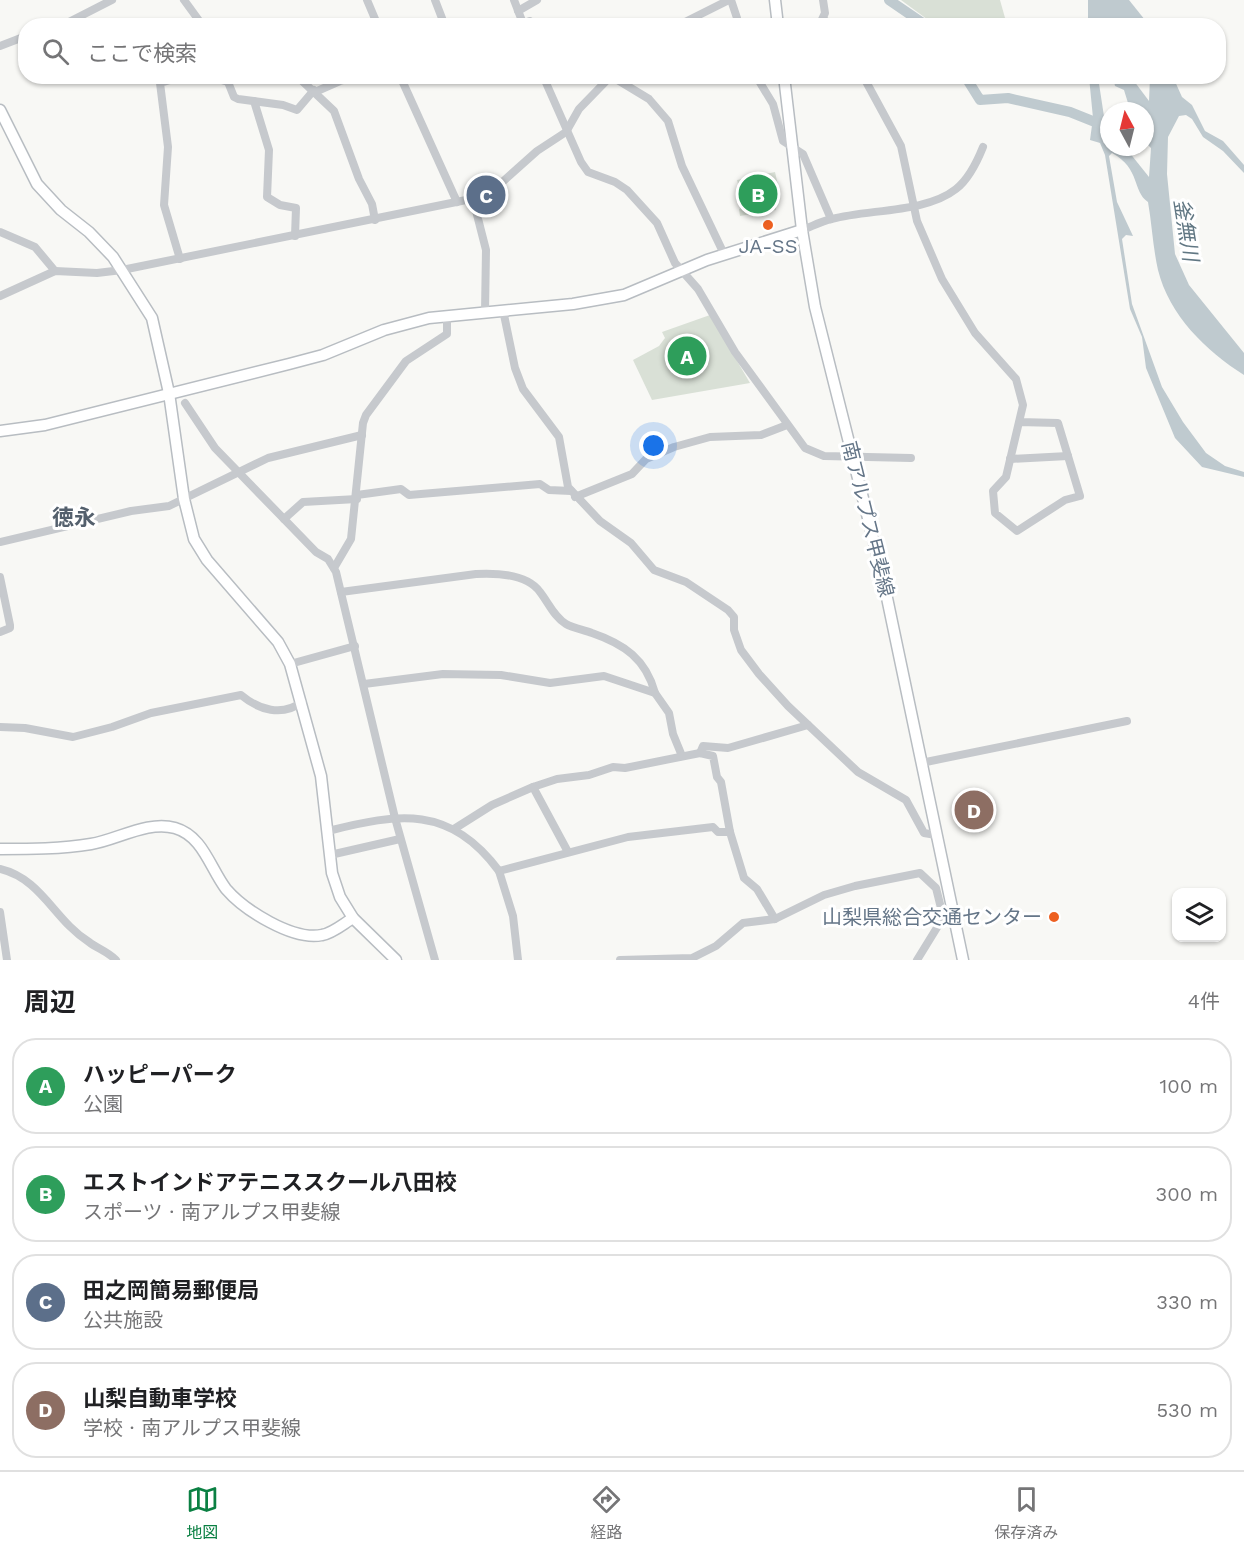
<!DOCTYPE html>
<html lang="ja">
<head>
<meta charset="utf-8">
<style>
  :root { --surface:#fff; --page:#f6f6f6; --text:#202124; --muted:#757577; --line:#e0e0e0; --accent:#0b8043 }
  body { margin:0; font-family:"Work Sans","Noto Sans JP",sans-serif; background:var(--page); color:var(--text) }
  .controls { position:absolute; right:18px; bottom:18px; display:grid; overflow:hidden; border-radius:12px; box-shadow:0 2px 4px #0004 }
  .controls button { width:54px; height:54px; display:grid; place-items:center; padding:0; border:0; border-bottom:2px solid var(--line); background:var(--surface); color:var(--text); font:30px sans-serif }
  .compass { position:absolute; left:1100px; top:102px; width:54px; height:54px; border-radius:50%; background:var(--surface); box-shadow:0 2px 4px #0004; rotate:353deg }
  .you { position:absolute; left:654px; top:446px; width:21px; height:21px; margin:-15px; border:4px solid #fff; border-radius:50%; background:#1a73e8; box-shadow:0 0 0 9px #1a73e833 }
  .badge { display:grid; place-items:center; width:39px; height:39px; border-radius:50%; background:var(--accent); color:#fff; font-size:20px; font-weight:700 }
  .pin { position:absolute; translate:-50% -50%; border:3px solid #fff; box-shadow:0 2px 6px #0006 }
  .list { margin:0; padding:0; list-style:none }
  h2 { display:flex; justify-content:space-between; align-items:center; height:78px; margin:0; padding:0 24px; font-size:26px }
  h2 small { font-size:20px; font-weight:400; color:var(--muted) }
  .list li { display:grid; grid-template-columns:39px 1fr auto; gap:18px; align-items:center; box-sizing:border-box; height:96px; margin:0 12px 12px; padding:0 12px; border:2px solid var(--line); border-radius:24px }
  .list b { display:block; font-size:22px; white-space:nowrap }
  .list p { margin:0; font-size:20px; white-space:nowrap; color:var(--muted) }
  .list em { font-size:20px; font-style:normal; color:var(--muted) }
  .icon { flex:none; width:33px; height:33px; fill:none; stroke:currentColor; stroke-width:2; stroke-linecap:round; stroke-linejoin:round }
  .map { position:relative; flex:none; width:1244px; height:960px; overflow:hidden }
  .search { position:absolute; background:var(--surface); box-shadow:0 2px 4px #0004; left:18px; right:18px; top:18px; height:66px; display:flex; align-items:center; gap:15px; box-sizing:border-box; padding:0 21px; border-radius:24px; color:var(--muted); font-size:22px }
  .sheet { height:510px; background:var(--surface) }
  nav { display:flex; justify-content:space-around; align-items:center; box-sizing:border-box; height:84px; border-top:2px solid var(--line); background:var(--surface); font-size:16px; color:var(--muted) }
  nav a { display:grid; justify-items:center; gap:3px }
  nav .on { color:var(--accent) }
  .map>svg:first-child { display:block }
  .green { fill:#d9e0d6 }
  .water { fill:#bfcacf }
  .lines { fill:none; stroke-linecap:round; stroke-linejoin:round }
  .river { stroke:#bfcacf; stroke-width:10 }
  .secondary-casing { stroke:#b8bdc2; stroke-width:13 }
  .street { stroke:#c6c9cd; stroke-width:8 }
  .secondary { stroke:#fff; stroke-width:10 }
  .poi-dot { fill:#ed6021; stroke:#fff; stroke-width:2 }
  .labels { text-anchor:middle; stroke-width:6; stroke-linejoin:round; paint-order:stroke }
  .poi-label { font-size:20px; fill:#657688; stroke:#fff }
  .street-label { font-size:20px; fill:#657688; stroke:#fff }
  .water-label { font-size:21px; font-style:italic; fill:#617783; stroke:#fff }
  .quarter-label { font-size:22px; font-weight:bold; fill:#54606d; stroke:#fff }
</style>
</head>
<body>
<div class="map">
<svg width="1244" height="960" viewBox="0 0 1244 960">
  <rect width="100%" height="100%" fill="#f8f8f5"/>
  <g class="green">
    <polygon points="901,0 1000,0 1007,25 935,25"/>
    <polygon points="775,172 778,185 774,192 776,210 740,216 739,209 744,207 737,180"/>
    <polygon points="710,315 750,383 652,400 633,360 659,346 665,338 662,332"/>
  </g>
  <g class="water">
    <polygon points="1088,0 1129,0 1149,25 1088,25"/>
    <path d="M1089,77H1098L1105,123L1109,126V147H1125L1149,177L1151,148L1145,142V111H1127L1128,103L1124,90L1115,86L1113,77H1131L1149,101L1150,77H1173L1182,97L1192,105L1205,131L1223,141L1244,165V173L1223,151L1203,137L1192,119L1186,115L1179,116L1168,137L1167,174L1175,254L1189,285L1244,353V375C1206,351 1169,315 1158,270C1153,248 1152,225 1148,202C1132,191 1141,169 1112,153L1109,156L1117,202L1133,236L1126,235L1122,239L1132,304L1162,387L1183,422L1206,453L1225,466L1244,472V477L1202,467L1175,438L1146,368L1142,337L1130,309L1105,155L1100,143L1090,140L1093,118Z"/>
  </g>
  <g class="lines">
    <g class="river">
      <polyline points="889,0 927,26"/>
      <polyline points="965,76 980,100 1008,98 1070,112 1100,124 1109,136"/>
    </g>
    <g class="secondary-casing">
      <g id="secondary">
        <polyline points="775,0 778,26"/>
        <polyline points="784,76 802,230 815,307 882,574 963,960"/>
        <polyline points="0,110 37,184 61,210 89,232 113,257 152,318 169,393 184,499 194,539 207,560 278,642 290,664 321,776 332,873 340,897 353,918 396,960"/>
        <polyline points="0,431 45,425 289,364 323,355 384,330 429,318 573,304 624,295 707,260 802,230"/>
        <path d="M0,849C30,849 61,849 91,844C117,840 148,820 175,828C203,836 210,868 226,889C244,910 293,941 322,935C333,933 343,924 353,918"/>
      </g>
    </g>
    <g class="street">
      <polyline points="184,0 203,26"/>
      <polyline points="367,0 378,26"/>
      <polyline points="435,0 445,26"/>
      <polyline points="514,0 524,26"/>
      <polyline points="731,0 737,18 736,26"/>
      <polyline points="518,11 537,0"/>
      <polyline points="823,19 832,26"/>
      <polyline points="61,26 112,0"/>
      <polyline points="516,26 530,21 534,26"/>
      <polyline points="677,26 729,0"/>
      <polyline points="819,26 825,13 823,0"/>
      <polyline points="0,46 26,36"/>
      <polyline points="208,76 228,82 234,97 238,99 283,105 297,110 314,90"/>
      <polyline points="297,76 334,111 359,179 372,204 375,220"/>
      <polyline points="400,76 457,202"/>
      <polyline points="543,76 581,162 588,172 615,182 627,190 657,223 675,263 698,289 735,352 805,448 824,456 911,458"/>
      <polyline points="756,76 773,104 783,141 803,154 831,219"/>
      <polyline points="863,76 901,146 917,221 942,279 975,333 1016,379 1023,405 1006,477 993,491 995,513 1017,531 1065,500 1080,496 1058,423 1019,422"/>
      <polyline points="315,92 340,81 359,76"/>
      <polyline points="254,101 269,150 267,197 280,205 296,208 295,236"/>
      <polyline points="473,199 486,250 485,312"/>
      <path d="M802,230C811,227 821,221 832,219C868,209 926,213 956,189C969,179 977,162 983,147"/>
      <polyline points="0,232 35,247 55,271"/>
      <polyline points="180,259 164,205 168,147 160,83 184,76"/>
      <polyline points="0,296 55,271 97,273 122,270 476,198 499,185 537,151 566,132 579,109 611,76 649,99 668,121 682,166 724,254"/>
      <polyline points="503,310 515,368 523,389 559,437 568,487 600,521 631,543 654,570 686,582 728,610 734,617 734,630 741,650 759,674 788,706 858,772 906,800 924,833 936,835"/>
      <polyline points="185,403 215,448 316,552 328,559 336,572 395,818 435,960"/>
      <polyline points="1010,459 1068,456"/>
      <polyline points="357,495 401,489 409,495 540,484 549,490 571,491"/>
      <polyline points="575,497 632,474 646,459 674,447 710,437 761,435 787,425"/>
      <polyline points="284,519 303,502 357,499"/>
      <polyline points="0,542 131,511 169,506 268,458 362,435"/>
      <polyline points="334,568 351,539 363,423 366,415 406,361 447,334 447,316"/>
      <polyline points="0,577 10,625 10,628 0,632"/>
      <path d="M341,592L476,574C495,573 527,574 540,592C548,602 554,617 566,624C573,628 584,630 592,633C624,644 646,659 655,693"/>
      <polyline points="290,664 355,646"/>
      <polyline points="364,684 443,674 501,675 550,683 604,676 655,693 669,713 673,734 682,756"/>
      <path d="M0,727L25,728L73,737L112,727L151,713L241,695C259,710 282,717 302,702"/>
      <polyline points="700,753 703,746 728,748 808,725"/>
      <polyline points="921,763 1127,721"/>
      <polyline points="533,787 568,852"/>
      <polyline points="454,829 492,805 533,787 557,779 589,775 613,767 625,768 700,753 713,756 717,777 721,782 730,832 744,878 757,889 775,919"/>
      <path d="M328,831C399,813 450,805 499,871L628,837L713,827L718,832H730"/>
      <polyline points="330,855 400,839"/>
      <path d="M0,869C42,879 54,920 89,942C98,949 107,951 116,960"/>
      <polyline points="499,871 513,916 518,960"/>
      <polyline points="0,912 7,960"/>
      <polyline points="620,960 692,958 716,946 743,923 775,919 824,895 855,886 920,873 936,888 943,916"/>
      <polyline points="917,960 946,913"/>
    </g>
    <use href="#secondary" class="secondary"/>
  </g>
  <g class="poi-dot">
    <circle cx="768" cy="225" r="6"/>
    <circle cx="1054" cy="917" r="6"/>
  </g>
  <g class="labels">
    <g class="poi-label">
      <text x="768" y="253">JA-SS</text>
      <text x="1042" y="924" text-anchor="end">山梨県総合交通センター</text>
    </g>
    <g class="street-label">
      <text transform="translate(868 519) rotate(76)" y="7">南アルプス甲斐線</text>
    </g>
    <g class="water-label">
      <text transform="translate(1186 230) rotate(81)" y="7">釜無川</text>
    </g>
    <g class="quarter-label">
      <text x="74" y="525">徳永</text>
    </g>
  </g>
</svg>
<div class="controls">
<button><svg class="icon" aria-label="layers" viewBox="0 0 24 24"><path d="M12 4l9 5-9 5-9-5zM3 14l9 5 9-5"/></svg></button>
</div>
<svg class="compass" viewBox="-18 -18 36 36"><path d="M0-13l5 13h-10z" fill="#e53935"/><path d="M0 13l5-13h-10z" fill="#757577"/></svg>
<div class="you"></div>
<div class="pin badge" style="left:687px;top:356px;background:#2e9e5b">A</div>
<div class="pin badge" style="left:758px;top:194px;background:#2e9e5b">B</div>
<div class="pin badge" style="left:486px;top:195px;background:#5c6f8a">C</div>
<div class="pin badge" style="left:974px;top:810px;background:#8d6e63">D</div>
<div class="search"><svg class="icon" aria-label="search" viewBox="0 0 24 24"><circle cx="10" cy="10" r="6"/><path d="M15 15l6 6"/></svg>ここで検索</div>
</div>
<section class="sheet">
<h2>周辺<small>4件</small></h2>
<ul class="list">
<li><span class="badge" style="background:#2e9e5b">A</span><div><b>ハッピーパーク</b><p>公園</p></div><em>100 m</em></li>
<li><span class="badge" style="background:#2e9e5b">B</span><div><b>エストインドアテニススクール八田校</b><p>スポーツ · 南アルプス甲斐線</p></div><em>300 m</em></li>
<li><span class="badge" style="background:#5c6f8a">C</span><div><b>田之岡簡易郵便局</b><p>公共施設</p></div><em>330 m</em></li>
<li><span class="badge" style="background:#8d6e63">D</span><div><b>山梨自動車学校</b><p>学校 · 南アルプス甲斐線</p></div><em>530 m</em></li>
</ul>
</section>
<nav>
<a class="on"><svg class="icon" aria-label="map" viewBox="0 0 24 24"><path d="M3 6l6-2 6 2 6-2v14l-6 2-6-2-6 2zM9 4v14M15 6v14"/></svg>地図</a>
<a><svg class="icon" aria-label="directions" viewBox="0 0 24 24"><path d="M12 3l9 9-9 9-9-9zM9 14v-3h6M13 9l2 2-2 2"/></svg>経路</a>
<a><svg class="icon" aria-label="saved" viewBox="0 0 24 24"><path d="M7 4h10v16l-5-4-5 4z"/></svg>保存済み</a>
</nav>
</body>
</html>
